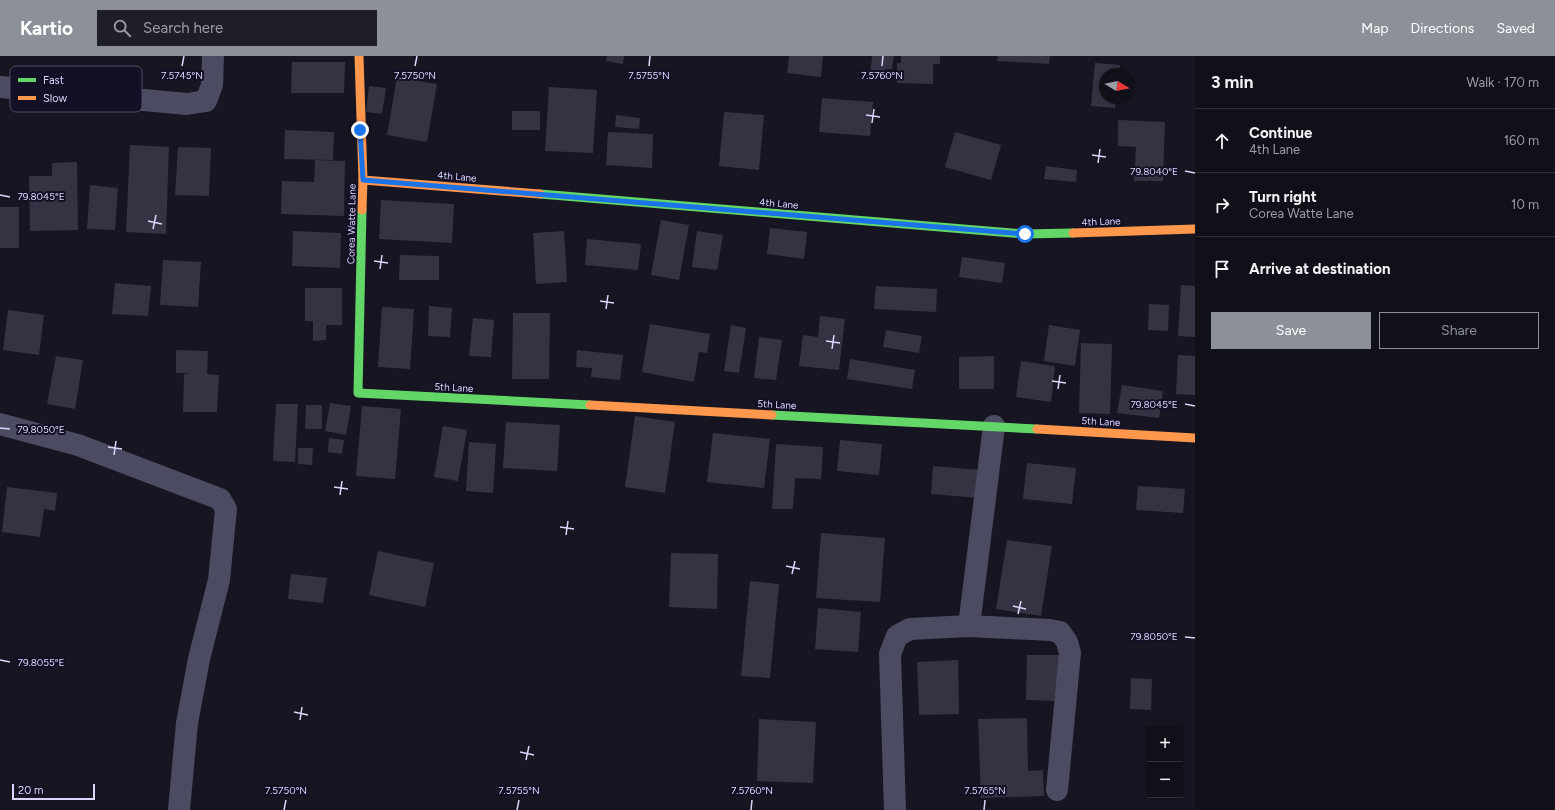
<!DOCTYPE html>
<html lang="en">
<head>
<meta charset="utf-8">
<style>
  :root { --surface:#101019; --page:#1e1e26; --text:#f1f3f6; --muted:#9c9da2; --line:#303038; --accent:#8c9099 }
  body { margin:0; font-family:Figtree,sans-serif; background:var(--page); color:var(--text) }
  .controls { position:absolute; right:12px; bottom:12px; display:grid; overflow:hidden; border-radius:0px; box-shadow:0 1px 3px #0004 }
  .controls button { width:36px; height:36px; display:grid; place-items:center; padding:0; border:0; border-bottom:1px solid var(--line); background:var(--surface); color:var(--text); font:20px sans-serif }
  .compass { position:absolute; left:1099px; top:12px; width:36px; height:36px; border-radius:50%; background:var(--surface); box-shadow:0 1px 3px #0004; rotate:100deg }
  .scale { position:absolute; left:12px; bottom:10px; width:83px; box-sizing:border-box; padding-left:4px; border:2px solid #dad7fd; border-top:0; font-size:11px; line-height:14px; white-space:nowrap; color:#dad7fd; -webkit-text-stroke:3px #131026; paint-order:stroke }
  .stop { position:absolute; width:12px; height:12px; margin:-9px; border:3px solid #1a73e8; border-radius:50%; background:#fff }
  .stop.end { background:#1a73e8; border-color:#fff; box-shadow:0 1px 4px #0008 }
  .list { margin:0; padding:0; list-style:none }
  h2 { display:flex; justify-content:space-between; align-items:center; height:52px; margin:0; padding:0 16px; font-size:17px }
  h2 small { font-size:13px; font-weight:400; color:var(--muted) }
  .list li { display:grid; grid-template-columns:26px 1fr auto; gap:12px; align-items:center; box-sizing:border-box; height:64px; padding:0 16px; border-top:1px solid var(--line) }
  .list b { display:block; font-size:15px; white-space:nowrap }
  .list p { margin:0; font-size:13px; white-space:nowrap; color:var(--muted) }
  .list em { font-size:13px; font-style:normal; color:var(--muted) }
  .actions { display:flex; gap:8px; padding:12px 16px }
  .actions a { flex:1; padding:9px 0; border:1px solid var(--accent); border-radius:0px; text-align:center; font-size:14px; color:var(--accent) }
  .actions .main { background:var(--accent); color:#fff }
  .icon { flex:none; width:22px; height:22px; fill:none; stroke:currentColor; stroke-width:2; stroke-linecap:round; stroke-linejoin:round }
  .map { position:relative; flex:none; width:1195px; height:754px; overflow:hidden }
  header { display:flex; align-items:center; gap:24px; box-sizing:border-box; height:56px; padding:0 20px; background:var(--accent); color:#fff }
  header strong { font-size:19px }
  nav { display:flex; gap:22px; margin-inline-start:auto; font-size:14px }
  .search { width:280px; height:36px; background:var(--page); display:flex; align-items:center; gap:10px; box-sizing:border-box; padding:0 14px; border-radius:0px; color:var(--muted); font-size:15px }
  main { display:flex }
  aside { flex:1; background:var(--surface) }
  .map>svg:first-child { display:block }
  .building { fill:#353343 }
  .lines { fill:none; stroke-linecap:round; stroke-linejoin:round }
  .street { stroke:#4b4b61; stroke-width:22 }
  .fast { stroke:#63d668; stroke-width:9 }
  .slow { stroke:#ff974d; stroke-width:9 }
  .route { stroke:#1a73e8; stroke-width:5 }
  .ticks { fill:none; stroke:#dad7fd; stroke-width:1.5 }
  .labels { text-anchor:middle; stroke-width:4; stroke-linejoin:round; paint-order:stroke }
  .street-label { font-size:10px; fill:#dad7fd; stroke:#131026 }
  .key { fill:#131026; stroke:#4f4c66; stroke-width:1 }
  .key-label { font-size:11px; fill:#dad7fd }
  .ticks-label { font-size:10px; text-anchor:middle; fill:#dad7fd; stroke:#131026; stroke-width:4; stroke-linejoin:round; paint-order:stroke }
</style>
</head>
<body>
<header>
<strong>Kartio</strong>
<div class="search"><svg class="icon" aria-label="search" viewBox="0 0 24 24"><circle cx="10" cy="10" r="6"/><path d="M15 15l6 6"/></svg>Search here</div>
<nav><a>Map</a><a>Directions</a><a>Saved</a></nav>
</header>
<main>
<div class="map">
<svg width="1195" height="754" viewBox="0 0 1195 754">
  <rect width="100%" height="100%" fill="#161521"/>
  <g class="building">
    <polygon points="607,0 624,0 623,8 606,5"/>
    <polygon points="789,0 823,0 821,21 787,17"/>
    <polygon points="872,0 894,0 892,13 885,13 884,22 870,21"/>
    <polygon points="901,0 940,0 940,8 933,8 933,28 897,27 897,7 901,7"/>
    <polygon points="998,0 1050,0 1049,8 997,5"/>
    <polygon points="292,6 345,6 344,37 291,37"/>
    <polygon points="1095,7 1120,9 1119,18 1105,18 1105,42 1116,42 1115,52 1091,50"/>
    <polygon points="397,21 437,28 427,86 387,79"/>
    <polygon points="369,30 386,32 382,58 366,56"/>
    <polygon points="549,31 597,34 593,97 545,95"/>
    <polygon points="822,42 873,46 870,80 819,76"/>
    <rect x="512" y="55" width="28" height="19"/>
    <polygon points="724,56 764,59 759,114 719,110"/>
    <polygon points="616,59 640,62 639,73 615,71"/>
    <polygon points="1118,64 1165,66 1163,125 1134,125 1136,91 1118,90"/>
    <polygon points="285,74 334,76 333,104 284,103"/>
    <polygon points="608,76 653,78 652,112 606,109"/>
    <polygon points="955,76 1001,89 991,124 945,111"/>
    <polygon points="130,89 169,91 166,178 126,176"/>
    <polygon points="178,91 211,92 209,140 175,139"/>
    <polygon points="315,104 345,105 344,160 281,158 282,125 314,126"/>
    <polygon points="77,106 78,174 30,175 29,120 52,120 52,107"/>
    <polygon points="1046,110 1077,114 1076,126 1044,123"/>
    <polygon points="90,129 118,132 115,174 87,173"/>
    <polygon points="381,144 454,148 452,187 379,183"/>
    <rect x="0" y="151" width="19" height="41"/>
    <polygon points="661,164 689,169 679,224 651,219"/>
    <polygon points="770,172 807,176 804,203 767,198"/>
    <polygon points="293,175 341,177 340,212 292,210"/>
    <polygon points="564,175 567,226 536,228 533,177"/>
    <polygon points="697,175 723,179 717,214 692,211"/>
    <polygon points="587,183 641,188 638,214 585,209"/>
    <polygon points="400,199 439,200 439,224 399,224"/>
    <polygon points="962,201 1005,207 1002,227 959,221"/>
    <polygon points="163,204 201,206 198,251 160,249"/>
    <polygon points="115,227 151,230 148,260 112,258"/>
    <polygon points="1181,229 1195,230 1195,281 1178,280"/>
    <polygon points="876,230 937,233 936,256 874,253"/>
    <polygon points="305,232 342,232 342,269 326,269 326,284 313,285 313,265 305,265"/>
    <polygon points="1149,248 1169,249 1168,275 1148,274"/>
    <polygon points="429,250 452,252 450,281 428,280"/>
    <polygon points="382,251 414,253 410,313 378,311"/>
    <polygon points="8,254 44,259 39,299 3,294"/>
    <polygon points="513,257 550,257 549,323 512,323"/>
    <polygon points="820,260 845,263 839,314 799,310 803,279 818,281"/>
    <polygon points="473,262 494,264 491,301 469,300"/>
    <polygon points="650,268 710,278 707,297 699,296 694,326 642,316"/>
    <polygon points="731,269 746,272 739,317 724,315"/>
    <polygon points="1049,269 1080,274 1075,310 1044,305"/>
    <polygon points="886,274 922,280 919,297 883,291"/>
    <polygon points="759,281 782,284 776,324 754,322"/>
    <polygon points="1081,287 1112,288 1110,358 1079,357"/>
    <polygon points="176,294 208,295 207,318 219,319 217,356 183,356 184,318 190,317 176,317"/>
    <polygon points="577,294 623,299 620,324 591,321 592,312 576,311"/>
    <polygon points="1178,299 1195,300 1195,339 1176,338"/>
    <polygon points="56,300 83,304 75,353 47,348"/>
    <polygon points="994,300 994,333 959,333 959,301"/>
    <polygon points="850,303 915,314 912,333 847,323"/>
    <polygon points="1021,305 1055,310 1051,346 1016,341"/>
    <polygon points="1122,329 1163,335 1159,362 1117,357"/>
    <polygon points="330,347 351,350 346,379 325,375"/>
    <polygon points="276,348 298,348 295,406 273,405"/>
    <polygon points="306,349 322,349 322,373 305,373"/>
    <polygon points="362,350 401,353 395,423 356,420"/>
    <polygon points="635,360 675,366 665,437 625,431"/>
    <polygon points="506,366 560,369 557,415 503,412"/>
    <polygon points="443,370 467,374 458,425 434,421"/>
    <polygon points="713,377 770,383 764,432 707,426"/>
    <polygon points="329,382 344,384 342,398 328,396"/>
    <polygon points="840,384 882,388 879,419 837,415"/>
    <polygon points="469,386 496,388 493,437 466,435"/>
    <polygon points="776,388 823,391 821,423 795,422 793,453 772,453"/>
    <polygon points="298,392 313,392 312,409 298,408"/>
    <polygon points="1027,407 1076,412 1072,448 1023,443"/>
    <polygon points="933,410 982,414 980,442 931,438"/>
    <polygon points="1138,430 1185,433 1183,457 1136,454"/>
    <polygon points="7,431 57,437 55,455 44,453 40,481 2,476"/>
    <polygon points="821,477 885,482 880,546 816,542"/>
    <polygon points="1007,484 1052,490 1041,560 996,553"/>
    <polygon points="378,495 434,507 425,551 369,539"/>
    <polygon points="671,497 718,498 717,553 669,551"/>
    <polygon points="291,518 327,522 323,547 288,543"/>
    <polygon points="750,525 779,528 770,622 741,620"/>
    <polygon points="818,552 861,556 858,596 815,593"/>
    <polygon points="1027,599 1059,599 1059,645 1026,644"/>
    <polygon points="958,604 959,658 919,659 917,606"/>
    <polygon points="1131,622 1152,623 1151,654 1130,653"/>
    <polygon points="1027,662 1028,715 1043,714 1044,740 981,742 978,663"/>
    <polygon points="759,663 816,666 813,727 757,725"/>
  </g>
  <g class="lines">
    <g class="street">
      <polyline points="0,31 187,48 206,45 212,29 213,0"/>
      <polyline points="0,368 78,389 220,443 226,453 219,524 199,603 187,667 179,754"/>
      <polyline points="969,570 994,370"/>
      <polyline points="895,754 890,598 897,580 910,573 969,570 1050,574 1060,576 1067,586 1070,597 1057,734"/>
    </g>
    <g class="fast">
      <polyline points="540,138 1025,178 1073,177"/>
      <polyline points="362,154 358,337 590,349"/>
      <polyline points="772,359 1037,373"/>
    </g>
    <g class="slow">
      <polyline points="359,0 363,124 362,154"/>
      <polyline points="363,124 540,138"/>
      <polyline points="1073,177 1195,173"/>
      <polyline points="590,349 772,359"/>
      <polyline points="1037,373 1195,382"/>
    </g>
  </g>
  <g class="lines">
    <polyline class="route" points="360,74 363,124 1025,178"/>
  </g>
  <path class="ticks" d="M182,10L184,0M415,10L417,0M649,10L650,0M882,10L883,0M866,59L880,61M872,67L874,53M1092,99L1106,101M1098,107L1100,93M1185,115L1195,117M0,139L10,141M148,165L162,168M153,173L156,159M374,205L388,207M380,213L382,199M600,245L614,247M606,253L608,239M826,285L840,287M832,293L834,279M1052,325L1066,327M1058,333L1060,319M1185,348L1195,350M0,372L10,373M108,391L122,393M114,399L116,385M334,431L348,433M340,439L342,425M560,471L574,473M566,479L568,465M786,510L800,513M792,518L795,505M1013,550L1026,553M1018,558L1021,545M1185,581L1195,582M0,604L10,606M294,656L308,659M300,664L302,651M520,696L534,699M526,704L529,690M284,754L286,744M517,754L519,744M751,754L752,744M984,754L985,744"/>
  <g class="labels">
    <g class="street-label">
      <text transform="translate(457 120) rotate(5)" y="4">4th Lane</text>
      <text transform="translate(779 147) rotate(5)" y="4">4th Lane</text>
      <text transform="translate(1101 165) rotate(-2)" y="4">4th Lane</text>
      <text transform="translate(351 168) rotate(-89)" y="4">Corea Watte Lane</text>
      <text transform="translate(454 331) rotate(3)" y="4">5th Lane</text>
      <text transform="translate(777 348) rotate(3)" y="4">5th Lane</text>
      <text transform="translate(1101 365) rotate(3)" y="4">5th Lane</text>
    </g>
  </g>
  <rect x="10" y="10" width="132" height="46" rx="6" class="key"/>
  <rect x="18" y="22" width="18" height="4" fill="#63d668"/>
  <rect x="18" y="40" width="18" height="4" fill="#ff974d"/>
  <g class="key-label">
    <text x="43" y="28">Fast</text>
    <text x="43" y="46">Slow</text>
  </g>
  <g class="ticks-label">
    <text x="182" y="23">7.5745°N</text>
    <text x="415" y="23">7.5750°N</text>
    <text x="649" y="23">7.5755°N</text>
    <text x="882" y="23">7.5760°N</text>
    <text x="1154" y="119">79.8040°E</text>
    <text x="41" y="144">79.8045°E</text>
    <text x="1154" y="352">79.8045°E</text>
    <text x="41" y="377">79.8050°E</text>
    <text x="1154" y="584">79.8050°E</text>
    <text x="41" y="610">79.8055°E</text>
    <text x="286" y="738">7.5750°N</text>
    <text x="519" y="738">7.5755°N</text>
    <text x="752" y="738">7.5760°N</text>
    <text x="985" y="738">7.5765°N</text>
  </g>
</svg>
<div class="controls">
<button>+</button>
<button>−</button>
</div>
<svg class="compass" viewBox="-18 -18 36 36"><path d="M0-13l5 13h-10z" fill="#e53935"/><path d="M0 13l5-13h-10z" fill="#9c9da2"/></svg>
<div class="scale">20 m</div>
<div class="stop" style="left:1025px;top:178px"></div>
<div class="stop end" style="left:360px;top:74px"></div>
</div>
<aside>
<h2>3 min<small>Walk · 170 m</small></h2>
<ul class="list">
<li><svg class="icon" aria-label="ahead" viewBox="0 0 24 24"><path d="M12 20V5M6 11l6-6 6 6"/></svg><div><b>Continue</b><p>4th Lane</p></div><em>160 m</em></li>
<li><svg class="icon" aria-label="right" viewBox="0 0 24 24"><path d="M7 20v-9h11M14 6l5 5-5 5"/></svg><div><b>Turn right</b><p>Corea Watte Lane</p></div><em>10 m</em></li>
<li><svg class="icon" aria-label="arrive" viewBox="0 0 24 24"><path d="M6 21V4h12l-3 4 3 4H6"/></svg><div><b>Arrive at destination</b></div></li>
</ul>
<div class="actions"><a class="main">Save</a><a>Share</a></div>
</aside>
</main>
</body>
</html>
